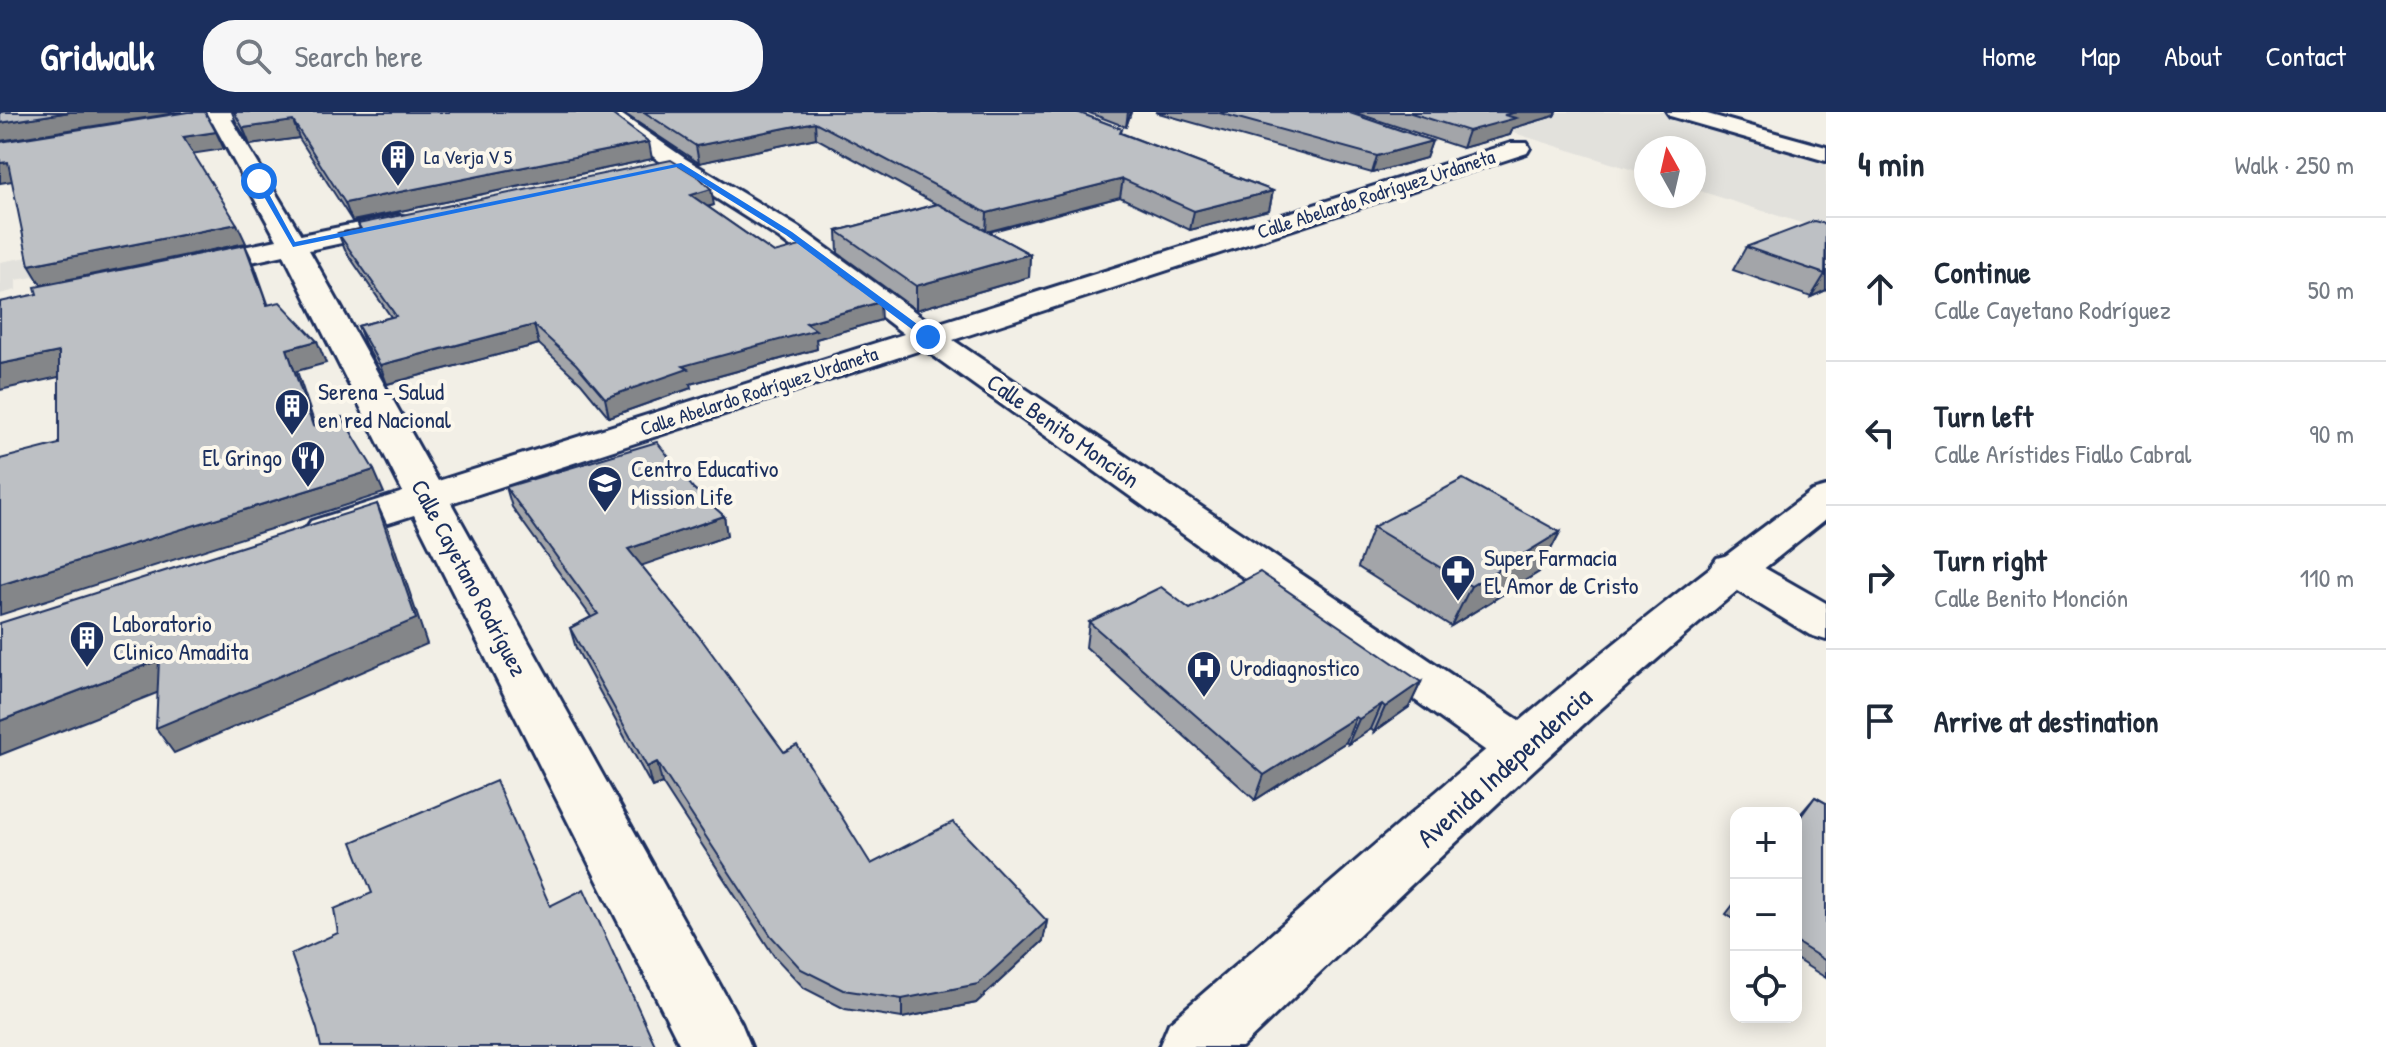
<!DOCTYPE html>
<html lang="en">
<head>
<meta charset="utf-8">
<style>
  :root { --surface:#fff; --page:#f6f6f7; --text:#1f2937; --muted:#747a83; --line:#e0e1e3; --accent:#1b2f5e }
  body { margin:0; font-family:"Patrick Hand",sans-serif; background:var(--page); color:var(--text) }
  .controls { position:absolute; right:24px; bottom:24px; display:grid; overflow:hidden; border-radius:16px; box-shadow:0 4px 20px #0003 }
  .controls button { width:72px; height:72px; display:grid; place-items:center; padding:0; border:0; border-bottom:2px solid var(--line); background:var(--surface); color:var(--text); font:40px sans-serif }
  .compass { position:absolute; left:1634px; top:24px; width:72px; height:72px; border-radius:50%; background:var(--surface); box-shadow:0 4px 20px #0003; rotate:352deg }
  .stop { position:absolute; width:24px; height:24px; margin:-18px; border:6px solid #1a73e8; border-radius:50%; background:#fff }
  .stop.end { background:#1a73e8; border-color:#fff; box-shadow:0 2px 8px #0008 }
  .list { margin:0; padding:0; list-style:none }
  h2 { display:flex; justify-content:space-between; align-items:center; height:104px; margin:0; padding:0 32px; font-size:34px }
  h2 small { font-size:26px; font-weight:400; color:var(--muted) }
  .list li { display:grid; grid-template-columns:52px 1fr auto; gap:24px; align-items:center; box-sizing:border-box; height:144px; padding:0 32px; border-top:2px solid var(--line) }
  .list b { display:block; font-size:30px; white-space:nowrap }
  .list p { margin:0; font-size:26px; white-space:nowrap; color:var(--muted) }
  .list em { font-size:26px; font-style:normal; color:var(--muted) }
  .icon { flex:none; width:44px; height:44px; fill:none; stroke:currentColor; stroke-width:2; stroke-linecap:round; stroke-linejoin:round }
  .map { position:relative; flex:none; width:1826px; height:935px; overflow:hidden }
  header { display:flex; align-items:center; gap:48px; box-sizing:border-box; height:112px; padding:0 40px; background:var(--accent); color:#fff }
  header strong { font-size:38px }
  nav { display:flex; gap:44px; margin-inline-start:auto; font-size:28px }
  .search { width:560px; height:72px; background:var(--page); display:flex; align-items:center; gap:20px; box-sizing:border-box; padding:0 28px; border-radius:32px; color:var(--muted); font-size:30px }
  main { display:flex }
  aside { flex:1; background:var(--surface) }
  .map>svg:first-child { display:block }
  .built { fill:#e2e1dc }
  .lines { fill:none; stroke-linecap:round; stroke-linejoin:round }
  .minor-casing { stroke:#1b2f5e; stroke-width:6 }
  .secondary-casing { stroke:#1b2f5e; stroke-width:6 }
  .minor { fill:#fbf7ec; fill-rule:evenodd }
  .secondary { fill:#fbf7ec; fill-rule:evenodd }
  .wall { fill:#a3a5a9; stroke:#1b2f5e; stroke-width:2 }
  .shaded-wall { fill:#848689; stroke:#1b2f5e; stroke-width:2 }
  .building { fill:#bdc0c4; stroke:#1b2f5e; stroke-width:2 }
  .route { fill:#1a73e8 }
  .labels { text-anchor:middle; stroke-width:8; stroke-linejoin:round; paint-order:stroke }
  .far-poi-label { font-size:20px; fill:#1b2f5e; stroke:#fbf7ec; text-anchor:start }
  .far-street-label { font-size:20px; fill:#1b2f5e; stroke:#fbf7ec }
  .poi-label { font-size:24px; fill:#1b2f5e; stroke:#fbf7ec; text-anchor:start }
  .street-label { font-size:24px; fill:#1b2f5e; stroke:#fbf7ec }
  .near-street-label { font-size:28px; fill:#1b2f5e; stroke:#fbf7ec }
</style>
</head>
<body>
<header>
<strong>Gridwalk</strong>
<div class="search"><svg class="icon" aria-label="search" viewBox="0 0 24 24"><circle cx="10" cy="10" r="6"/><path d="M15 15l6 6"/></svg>Search here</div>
<nav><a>Home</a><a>Map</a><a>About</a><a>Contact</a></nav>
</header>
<main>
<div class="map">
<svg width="1826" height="935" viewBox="0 0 1826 935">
  <rect width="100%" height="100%" fill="#f2efe6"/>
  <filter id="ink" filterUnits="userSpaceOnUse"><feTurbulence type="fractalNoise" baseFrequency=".0125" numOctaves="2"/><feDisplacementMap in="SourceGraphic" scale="16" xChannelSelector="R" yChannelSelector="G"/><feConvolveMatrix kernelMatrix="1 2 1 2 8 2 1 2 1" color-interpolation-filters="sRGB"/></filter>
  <g filter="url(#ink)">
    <g class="built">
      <polygon points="1447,0 1663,0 1826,46 1826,119 1694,77 1694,36 1646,36 1646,62"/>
      <polygon points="34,144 39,164 16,168 16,178 0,182 0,150"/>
    </g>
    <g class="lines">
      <g class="minor-casing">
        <g id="minor">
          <polygon points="207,0 227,0 301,123 398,103 407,105 411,111 407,117 309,138 438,369 904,222 780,127 670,57 594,0 618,0 686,47 798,115 933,213 1511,31 1527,31 1530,36 1527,41 953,228 1541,623 1548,637 1541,651 1522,658 1503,651 924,237 451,391 741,911 751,935 681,935 414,403 326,431 311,427 305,418 311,409 403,380 284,143 191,163 181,160 177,154 181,148 277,128"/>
          <polygon points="1667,0 1700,0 1826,35 1826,49 1670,4"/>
          <polygon points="1732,442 1747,446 1826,491 1826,528 1810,523 1717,466 1710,456 1717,446"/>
        </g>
      </g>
      <g class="secondary-casing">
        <g id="secondary">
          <polygon points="201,0 250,0 240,6 148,21 137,15 148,9"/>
          <path d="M1826,375V407C1619,569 1432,753 1242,935H1159L1169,911C1380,729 1587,543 1812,379Z"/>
        </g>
      </g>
      <use href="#minor" class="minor"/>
      <use href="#secondary" class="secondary"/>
    </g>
    <g class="wall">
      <polygon points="232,0 609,0 652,47 352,109 299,26 250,33 236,10"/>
      <polygon points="622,0 1077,0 1122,17 1121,21 1273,79 1269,98 1190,118 1120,85 989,120 1030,142 1029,165 916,198 838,141 837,119 936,92 816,26 699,51"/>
      <polygon points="1087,0 1131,0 1126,15"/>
      <polygon points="1155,0 1347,0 1432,29 1426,46 1372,61"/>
      <polygon points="1353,0 1556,0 1554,4 1513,16 1510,23 1462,36"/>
      <polygon points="714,93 708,95 774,141 881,208 816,227 817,237 690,272 691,276 609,305 581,271 539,232 387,272 365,232 358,214 391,205 345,138 338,121 360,117 358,112"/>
      <polygon points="1826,112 1826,178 1811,185 1733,158 1746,135"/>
      <polygon points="506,375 694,377 724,404 727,424 641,453 784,640 871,752 1047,809 1043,829 976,891 902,906 845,897 804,876 774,844 662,671 652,675 576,536 570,516 591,505 512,395"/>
      <polygon points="1373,415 1560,420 1539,460 1451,514 1358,455"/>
      <polygon points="1190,497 1421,570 1409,595 1374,620 1371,617 1348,632 1346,630 1255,688 1086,535 1089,510"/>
      <polygon points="1815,685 1826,691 1826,866 1796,847 1796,707"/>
      <polygon points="1736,789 1736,809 1726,802"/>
    </g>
    <g class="shaded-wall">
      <polygon points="70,0 182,0 0,29 0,11"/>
      <polygon points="1128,0 1131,0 1126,15"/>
      <polygon points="1517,0 1556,0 1554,4 1513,16 1510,23 1462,36 1468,19 1504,3"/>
      <polygon points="293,9 299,26 250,33 243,16"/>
      <polygon points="815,10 816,26 699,51 696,34"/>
      <polygon points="216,20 224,37 191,42 183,25"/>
      <polygon points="1432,29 1426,46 1372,61 1377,44"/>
      <polygon points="649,30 652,47 352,109 345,91"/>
      <polygon points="8,50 18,68 0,71 0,51"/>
      <polygon points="1123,67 1120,85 986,120 987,101"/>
      <polygon points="711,77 714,93 694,98 691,83"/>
      <polygon points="1273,79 1269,98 1190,118 1194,99"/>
      <polygon points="237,112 246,131 41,173 29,153"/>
      <polygon points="245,133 254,152 276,214 267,193"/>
      <polygon points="1030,142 1029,165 916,198 916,174"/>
      <polygon points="1826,161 1826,178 1811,185 1825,162"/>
      <polygon points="880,190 881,208 816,227 817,237 690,272 691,276 609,305 605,286 683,254 806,211"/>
      <polygon points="534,213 539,232 387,272 380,253"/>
      <polygon points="317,229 326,251 297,259 323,337 313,314 287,237"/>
      <polygon points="59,240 72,262 0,278 0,252"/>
      <polygon points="374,358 384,381 0,503 0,473"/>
      <polygon points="377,392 388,416 427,532 174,641 156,616"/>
      <polygon points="724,404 727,424 632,457 628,437"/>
      <polygon points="1560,420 1539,460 1451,514 1471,474"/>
      <polygon points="159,548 177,573 0,643 0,609"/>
      <polygon points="1421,570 1409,595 1374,620 1385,595"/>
      <polygon points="1382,592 1371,617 1348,632 1359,607"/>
      <polygon points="1356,605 1346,630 1255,688 1264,663"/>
      <polygon points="657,650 662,671 652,675 647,655"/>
      <polygon points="1047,809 1043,829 976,891 902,906 902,887"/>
    </g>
    <g class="building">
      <polygon points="0,0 70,0 0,11"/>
      <polygon points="188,0 205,0 216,20 183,25 237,112 29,153 8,50 0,51 0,30"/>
      <polygon points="234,0 609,0 649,30 345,91 293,9 243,16"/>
      <polygon points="644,0 1077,0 1122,17 1120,21 1273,79 1194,99 1123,67 987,101 815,10 696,34"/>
      <polygon points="1216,0 1347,0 1432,29 1377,44"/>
      <polygon points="1408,0 1517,0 1504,3 1516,6 1468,19"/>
      <polygon points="671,48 700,66 711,77 691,83 774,141 804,133 880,190 806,211 816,218 683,254 688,257 605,286 576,252 534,213 380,253 358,214 396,204 338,121 361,117 358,112"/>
      <polygon points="938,92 1030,142 916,174 837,119"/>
      <polygon points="1814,109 1826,112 1825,162 1746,135"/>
      <polygon points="245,133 267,193 280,190 317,229 287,237 313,314 342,305 374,358 0,473 0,347 59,332 59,240 0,252 0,190 37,182 35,175"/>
      <polygon points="657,330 694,377 724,404 628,437 702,528 784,640 797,633 871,752 953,710 1047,809 978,872 902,887 843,878 801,857 771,824 657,650 647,655 570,516 598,502 506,375"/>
      <polygon points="1463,367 1560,420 1471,474 1373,415"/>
      <polygon points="377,392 416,507 156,616 159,548 0,609 0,511"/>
      <polygon points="1260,460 1421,570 1385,595 1382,592 1359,607 1356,605 1264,663 1089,510 1161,475 1190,497"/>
      <polygon points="496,669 550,794 584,777 656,935 321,935 317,917 291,842 338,821 334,797 372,781 352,730"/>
      <polygon points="1815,685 1826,691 1826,849 1796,830 1796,711"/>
    </g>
  </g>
  <polygon class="route" points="681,51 792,120 932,223 932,227 925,227 786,123 677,55 293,135 255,69 262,69 295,130"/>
  <defs>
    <g id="building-pin" transform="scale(1.8)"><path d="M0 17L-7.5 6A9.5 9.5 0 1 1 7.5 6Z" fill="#1b2f5e" stroke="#fbf7ec"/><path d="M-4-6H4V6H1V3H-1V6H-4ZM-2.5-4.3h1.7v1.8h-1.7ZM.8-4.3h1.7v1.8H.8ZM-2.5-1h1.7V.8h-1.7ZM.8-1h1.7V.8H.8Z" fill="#fff"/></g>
    <g id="restaurant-pin" transform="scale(1.8)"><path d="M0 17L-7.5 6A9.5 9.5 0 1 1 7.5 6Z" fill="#1b2f5e" stroke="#fbf7ec"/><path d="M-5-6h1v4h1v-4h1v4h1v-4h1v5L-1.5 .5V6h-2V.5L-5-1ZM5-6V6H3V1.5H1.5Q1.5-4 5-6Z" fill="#fff"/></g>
    <g id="school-pin" transform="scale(1.8)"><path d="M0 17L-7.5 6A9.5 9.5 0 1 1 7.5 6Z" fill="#1b2f5e" stroke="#fbf7ec"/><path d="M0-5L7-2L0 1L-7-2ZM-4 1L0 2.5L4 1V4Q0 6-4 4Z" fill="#fff"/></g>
    <g id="pharmacy-pin" transform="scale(1.8)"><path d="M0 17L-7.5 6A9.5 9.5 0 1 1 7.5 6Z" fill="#1b2f5e" stroke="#fbf7ec"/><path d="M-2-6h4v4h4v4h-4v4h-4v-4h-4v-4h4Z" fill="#fff"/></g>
    <g id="hospital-pin" transform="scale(1.8)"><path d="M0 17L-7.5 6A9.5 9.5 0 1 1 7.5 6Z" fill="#1b2f5e" stroke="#fbf7ec"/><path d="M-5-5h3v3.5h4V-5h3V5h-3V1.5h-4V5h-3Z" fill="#fff"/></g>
  </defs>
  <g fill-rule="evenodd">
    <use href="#building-pin" x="398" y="45"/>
    <use href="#building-pin" x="292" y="294"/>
    <use href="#restaurant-pin" x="308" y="346"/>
    <use href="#school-pin" x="605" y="371"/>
    <use href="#pharmacy-pin" x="1458" y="460"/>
    <use href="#building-pin" x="87" y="526"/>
    <use href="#hospital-pin" x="1204" y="556"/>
  </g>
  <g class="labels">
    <g class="far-poi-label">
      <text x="424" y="52">La Verja V 5</text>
    </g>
    <g class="far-street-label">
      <text transform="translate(1376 82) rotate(-18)" y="7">Calle Abelardo Rodríguez Urdaneta</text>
      <text transform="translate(759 279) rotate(-18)" y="7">Calle Abelardo Rodríguez Urdaneta</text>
    </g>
    <g class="poi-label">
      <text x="318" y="288">Serena - Salud<tspan x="318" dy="28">en red Nacional</tspan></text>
      <text x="282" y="354" text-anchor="end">El Gringo</text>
      <text x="631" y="365">Centro Educativo<tspan x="631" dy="28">Mission Life</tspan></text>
      <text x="1484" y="454">Super Farmacia<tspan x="1484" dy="28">El Amor de Cristo</tspan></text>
      <text x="113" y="520">Laboratorio<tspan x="113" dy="28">Clinico Amadita</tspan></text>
      <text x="1230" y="564">Urodiagnostico</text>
    </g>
    <g class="street-label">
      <text transform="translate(1063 319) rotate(35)" y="8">Calle Benito Monción</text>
      <text transform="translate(469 466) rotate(62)" y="8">Calle Cayetano Rodríguez</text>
    </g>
    <g class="near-street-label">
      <text transform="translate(1504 655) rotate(-42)" y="10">Avenida Independencia</text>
    </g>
  </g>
</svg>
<div class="controls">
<button>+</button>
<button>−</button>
<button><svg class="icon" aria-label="locate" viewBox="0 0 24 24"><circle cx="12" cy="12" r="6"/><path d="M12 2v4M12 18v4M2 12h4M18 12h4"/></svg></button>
</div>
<svg class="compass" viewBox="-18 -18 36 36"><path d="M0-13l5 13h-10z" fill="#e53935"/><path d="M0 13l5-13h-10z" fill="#747a83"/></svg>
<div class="stop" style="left:259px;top:69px"></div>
<div class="stop end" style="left:928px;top:225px"></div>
</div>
<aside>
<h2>4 min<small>Walk · 250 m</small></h2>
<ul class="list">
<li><svg class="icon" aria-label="ahead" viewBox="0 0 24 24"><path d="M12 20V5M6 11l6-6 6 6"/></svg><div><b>Continue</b><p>Calle Cayetano Rodríguez</p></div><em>50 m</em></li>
<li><svg class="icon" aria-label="left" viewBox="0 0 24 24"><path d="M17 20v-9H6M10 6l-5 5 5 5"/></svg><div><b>Turn left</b><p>Calle Arístides Fiallo Cabral</p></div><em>90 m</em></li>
<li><svg class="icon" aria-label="right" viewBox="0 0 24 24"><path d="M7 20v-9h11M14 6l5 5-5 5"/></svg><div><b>Turn right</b><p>Calle Benito Monción</p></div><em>110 m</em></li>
<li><svg class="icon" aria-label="arrive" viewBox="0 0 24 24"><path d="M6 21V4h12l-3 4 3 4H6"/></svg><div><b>Arrive at destination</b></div></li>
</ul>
</aside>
</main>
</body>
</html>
